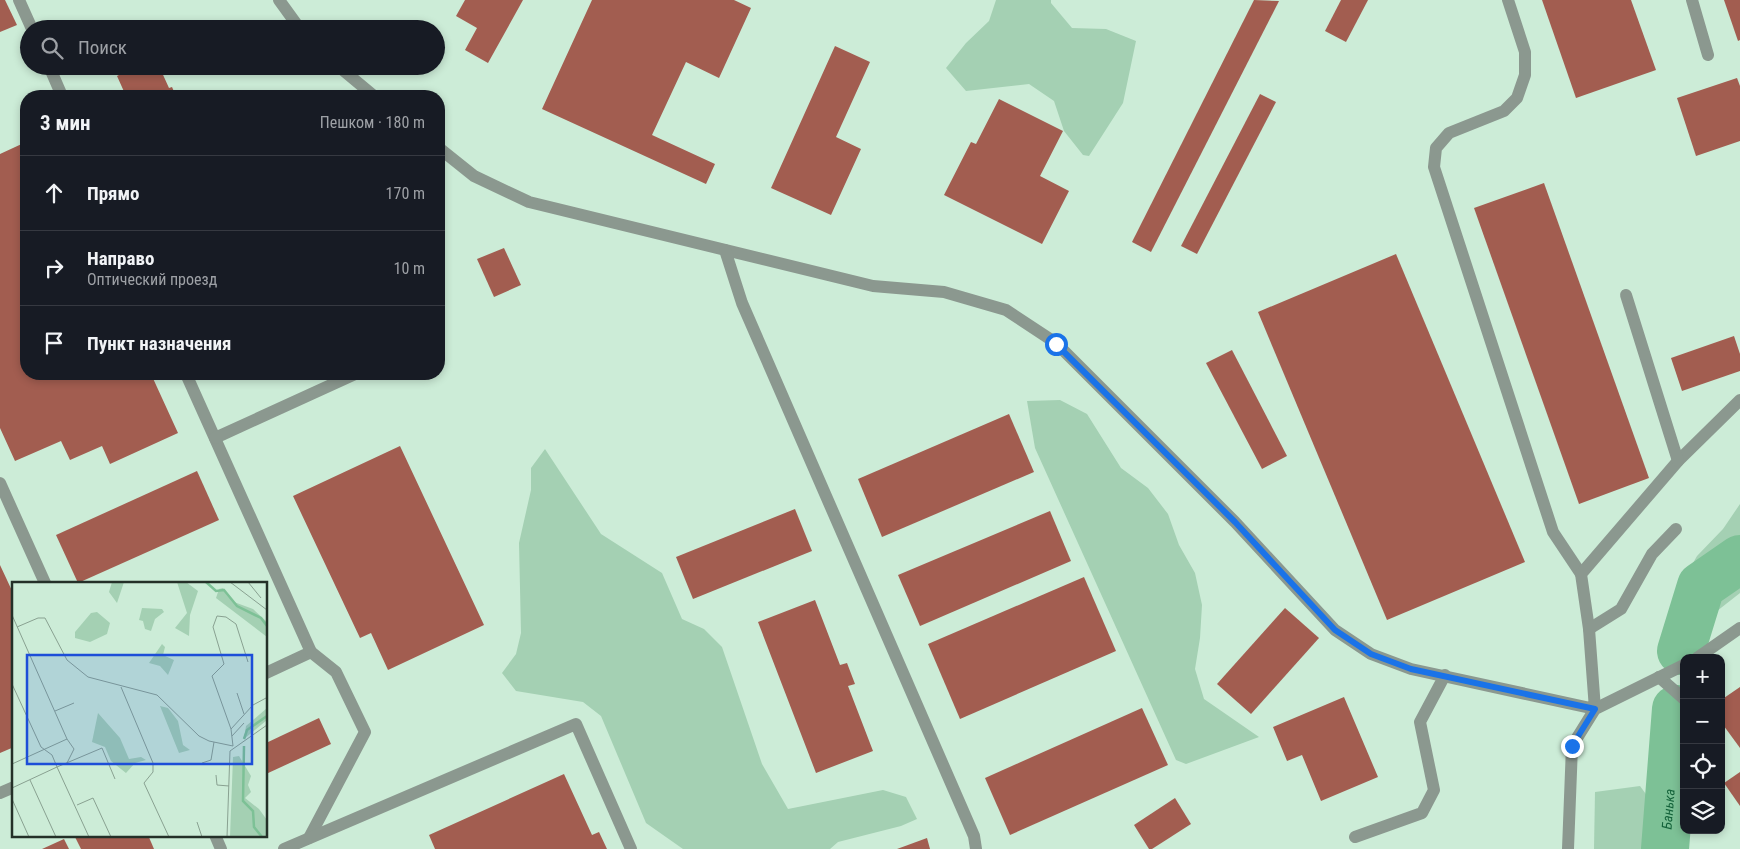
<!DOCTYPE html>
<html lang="ru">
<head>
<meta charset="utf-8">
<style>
  :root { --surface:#171b24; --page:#242831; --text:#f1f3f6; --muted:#9ea1a6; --line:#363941 }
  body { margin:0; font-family:"Roboto Condensed",sans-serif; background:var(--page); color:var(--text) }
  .controls { position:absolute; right:15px; bottom:15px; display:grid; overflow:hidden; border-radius:10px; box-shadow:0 2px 8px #0003 }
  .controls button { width:45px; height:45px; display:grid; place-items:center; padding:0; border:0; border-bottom:1px solid var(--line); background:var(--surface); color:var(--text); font:25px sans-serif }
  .stop { position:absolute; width:15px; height:15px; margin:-11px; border:4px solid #1a73e8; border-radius:50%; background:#fff }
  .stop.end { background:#1a73e8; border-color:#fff; box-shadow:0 1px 5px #0008 }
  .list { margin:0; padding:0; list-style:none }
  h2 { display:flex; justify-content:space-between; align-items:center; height:65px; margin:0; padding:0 20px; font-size:21px }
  h2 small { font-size:16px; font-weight:400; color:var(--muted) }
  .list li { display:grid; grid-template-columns:32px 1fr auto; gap:15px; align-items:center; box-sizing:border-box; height:75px; padding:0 20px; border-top:1px solid var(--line) }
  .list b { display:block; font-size:19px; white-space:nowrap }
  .list p { margin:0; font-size:16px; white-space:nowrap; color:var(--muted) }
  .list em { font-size:16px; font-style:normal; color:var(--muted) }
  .icon { flex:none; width:28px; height:28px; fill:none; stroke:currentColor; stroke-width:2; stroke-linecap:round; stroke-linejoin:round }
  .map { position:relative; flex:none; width:1740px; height:849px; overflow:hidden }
  .search { position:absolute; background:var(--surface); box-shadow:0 2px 8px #0003; left:20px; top:20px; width:425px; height:55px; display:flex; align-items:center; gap:12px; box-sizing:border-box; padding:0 18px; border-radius:28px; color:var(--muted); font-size:19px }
  .panel { position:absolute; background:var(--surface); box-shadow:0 2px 8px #0003; left:20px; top:90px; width:425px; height:290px; border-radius:20px }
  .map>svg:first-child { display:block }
  .green { fill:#a4d0b3 }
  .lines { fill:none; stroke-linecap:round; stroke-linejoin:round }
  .river { stroke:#7dc196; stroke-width:48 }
  .building { fill:#a25d50 }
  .service { stroke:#8b988f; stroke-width:12 }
  .minor { stroke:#8b988f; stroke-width:12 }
  .route { stroke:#1a73e8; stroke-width:6 }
  .labels { text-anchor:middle; stroke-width:5; stroke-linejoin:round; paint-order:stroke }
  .water-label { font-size:14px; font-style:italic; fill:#15633b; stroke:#fff }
  .inset-river { fill:none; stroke:#7dc196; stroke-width:2.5 }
  .inset-road { fill:none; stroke:#89a191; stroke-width:1 }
  .view { fill:#1d4ed8; fill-opacity:0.15; stroke:#1d4ed8; stroke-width:2.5 }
  .inset-edge { fill:none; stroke:#243028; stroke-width:2.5 }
</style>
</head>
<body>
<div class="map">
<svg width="1740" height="849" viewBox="0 0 1740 849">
  <rect width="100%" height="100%" fill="#ccecd7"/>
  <g class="green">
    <polygon points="996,0 1051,0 1051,3 1072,28 1106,29 1136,41 1123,103 1089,156 1083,155 1064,131 1054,101 1029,84 966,91 946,68 966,43 989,21"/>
    <polygon points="1060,400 1087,414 1121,468 1148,488 1168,514 1179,545 1195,573 1202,605 1200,638 1195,669 1204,699 1259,737 1186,764 1176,760 1035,448 1027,401"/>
    <polygon points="545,449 601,534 662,573 682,619 704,629 722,647 762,764 788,809 883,790 906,797 917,819 901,826 838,842 830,849 683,849 646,823 601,716 583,702 516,691 502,673 516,654 521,633 519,543 531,490 531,468"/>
    <polygon points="1740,504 1740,593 1703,622 1681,651 1680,586 1697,556 1723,529"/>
    <polygon points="1640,786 1667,823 1683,849 1594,849 1595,792"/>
  </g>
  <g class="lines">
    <g class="river">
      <polyline points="1681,651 1701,586 1740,559"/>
      <path id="s1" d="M1665,849L1676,709"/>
    </g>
  </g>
  <g class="building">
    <polygon points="0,0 5,0 17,25 0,32"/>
    <polygon points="465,0 523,0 488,63 465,50 477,28 456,16"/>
    <polygon points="592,0 734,0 751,8 719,78 686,62 652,135 715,164 706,184 542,109"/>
    <polygon points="1254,0 1279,1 1151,252 1132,242"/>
    <polygon points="1341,0 1368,0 1346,42 1325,31"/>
    <polygon points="1542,0 1631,0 1656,70 1576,98"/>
    <polygon points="1724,0 1740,0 1740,40 1738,41"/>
    <polygon points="835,46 870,62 836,137 861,149 831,215 771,188"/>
    <polygon points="137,66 159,66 169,88 172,87 176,96 126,96 117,76"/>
    <polygon points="1737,78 1740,86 1740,141 1696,156 1677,98"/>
    <polygon points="1260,94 1276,102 1197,254 1181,246"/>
    <polygon points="999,99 1063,131 1040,176 1069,191 1042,244 944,195 971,142 976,144"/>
    <polygon points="26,142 26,374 151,374 178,433 110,464 102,446 70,460 61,441 15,461 0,428 0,154"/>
    <polygon points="1544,183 1649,478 1579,504 1474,208"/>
    <polygon points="504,248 521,285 494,297 477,259"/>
    <polygon points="1396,254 1525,562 1387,620 1258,312"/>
    <polygon points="1734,336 1740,354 1740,371 1682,391 1671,358"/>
    <polygon points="1232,350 1287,456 1262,469 1206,363"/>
    <polygon points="225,374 242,374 228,380"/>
    <polygon points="1009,414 1034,472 882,537 858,479"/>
    <polygon points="400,446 484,625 388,670 371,633 360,638 293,496"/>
    <polygon points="197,471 219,520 78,583 56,535"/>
    <polygon points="795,509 812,551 693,599 676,557"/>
    <polygon points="1050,511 1071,561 920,626 898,575"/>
    <polygon points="0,565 14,595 14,747 0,753"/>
    <polygon points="1084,577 1116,651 960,719 928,644"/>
    <polygon points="815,600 840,665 847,663 855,684 848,686 873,751 816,773 758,622"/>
    <polygon points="1285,608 1319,638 1251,714 1217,684"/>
    <polygon points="1740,687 1740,748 1721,722 1721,700"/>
    <polygon points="1344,697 1378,777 1321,801 1302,755 1287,761 1273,727"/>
    <polygon points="1142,708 1168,765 1010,835 985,778"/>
    <polygon points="319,718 331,744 266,774 266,743"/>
    <polygon points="1740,772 1740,806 1724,783"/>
    <polygon points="564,774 592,835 599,832 607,849 435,849 429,835"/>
    <polygon points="1175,798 1191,824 1152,849 1149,849 1134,825"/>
    <polygon points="74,835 148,835 154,849 81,849"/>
    <polygon points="927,838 930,849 897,849"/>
    <polygon points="64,839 69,849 42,849"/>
  </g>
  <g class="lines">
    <g class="service">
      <polyline points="19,0 32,29"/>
      <polyline points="279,0 300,29"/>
      <polyline points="1508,0 1525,52 1525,75 1517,98 1504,111 1449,133 1436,148 1434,167 1553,532 1581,574"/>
      <polyline points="1692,0 1708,55"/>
      <polyline points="49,66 62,96"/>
      <polyline points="338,66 374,96"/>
      <polyline points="439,148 474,176 529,202 873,286 944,292 1006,310 1056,343 1235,522 1335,630 1371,654 1411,669 1595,709 1589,629 1581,574 1678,461 1740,400"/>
      <polyline points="725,250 742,303 974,836 976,849"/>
      <polyline points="1626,295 1678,461"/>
      <polyline points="186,374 311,652 266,673"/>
      <polyline points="215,438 355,374"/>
      <polyline points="0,483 45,583"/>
      <polyline points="1589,629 1621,609 1652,554 1676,529"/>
      <polyline points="1659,677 1684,699"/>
      <polyline points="0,793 14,787"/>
      <polyline points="215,835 221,849"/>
      <polyline points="1355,837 1422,813 1434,790 1420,722 1445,675"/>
      <polyline points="309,838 365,732 336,672 311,652"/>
      <polyline points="284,849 576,724 631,849"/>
    </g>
    <g class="minor">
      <polyline points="1697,658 1740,628"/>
      <polyline points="1568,849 1572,746 1595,709 1684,665"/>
    </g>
  </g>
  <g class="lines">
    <polyline class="route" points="1056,344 1235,522 1335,630 1371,654 1411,669 1595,709 1572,746"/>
  </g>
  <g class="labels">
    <g class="water-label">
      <text dy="5" stroke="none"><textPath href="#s1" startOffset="40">Банька</textPath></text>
    </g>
  </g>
  <g transform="translate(12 582)">
    <rect width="255" height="255" fill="#ccecd7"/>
    <path d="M100,0H112L105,21L97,10ZM165,0H174L186,9L178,33L177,54L163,46L175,31ZM211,6L222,20L241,27L255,40V55L204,16L207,7ZM130,26L150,27L152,30L143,37L139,49L133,47L131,39L127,38ZM85,30L98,41L95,52L78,60L63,56V50L79,31ZM150,62L153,65L151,73L162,78L156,93L148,84L137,81ZM148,124L156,126L166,139L171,163L178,168L167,171ZM255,126V138L232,157L234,144ZM86,131L108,156L117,177L129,175L134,178L123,181L114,191L99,179L93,165L80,160ZM227,174L239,194L236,203L239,210L233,216L247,227L255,238V255H218L221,175Z" fill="#a4d0b3"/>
    <path class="inset-river" d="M194,0L204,9L212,8L225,24L249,36L255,44M232,157L235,148L255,134M232,164L231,219L241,229L242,245L250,255"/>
    <path class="inset-road" d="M218,0L255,28M236,0L249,16M0,33L55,157L0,182M5,45L26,36H33L55,78L76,95L145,113L187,154L197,159L221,164L219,147L241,123L254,116M0,102L29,165L40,173L45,185L90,166L103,197M109,105L141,181V190L132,201L157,255M225,111L232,132M43,129L62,121M219,147L200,94L212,82L201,45L205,34L214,35L224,42L236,80M220,154L232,141M55,181L62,167L55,157M190,181L199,178L202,160M204,193L205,203L217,204M18,198L44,255M0,206L45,185L77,255M0,217L17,255M65,223L81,216L99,255M185,240L190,255M215,255L218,169L255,143"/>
    <path class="view" d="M15,73H240V182H15Z"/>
    <rect width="255" height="255" class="inset-edge"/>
  </g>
</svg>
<div class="controls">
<button>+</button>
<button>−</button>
<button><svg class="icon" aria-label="locate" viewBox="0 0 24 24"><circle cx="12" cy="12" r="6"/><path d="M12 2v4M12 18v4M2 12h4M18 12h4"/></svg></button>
<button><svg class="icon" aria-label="layers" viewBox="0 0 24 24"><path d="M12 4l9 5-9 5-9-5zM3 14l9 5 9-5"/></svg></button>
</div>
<div class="stop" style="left:1056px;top:344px"></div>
<div class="stop end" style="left:1572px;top:746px"></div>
<div class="search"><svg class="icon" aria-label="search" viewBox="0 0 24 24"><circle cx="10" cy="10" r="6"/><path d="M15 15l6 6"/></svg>Поиск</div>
<section class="panel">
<h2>3 мин<small>Пешком · 180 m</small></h2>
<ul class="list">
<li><svg class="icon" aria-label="ahead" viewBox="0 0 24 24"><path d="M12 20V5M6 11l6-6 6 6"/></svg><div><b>Прямо</b></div><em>170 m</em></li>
<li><svg class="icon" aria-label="right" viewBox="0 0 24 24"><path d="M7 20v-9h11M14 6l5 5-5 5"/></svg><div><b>Направо</b><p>Оптический проезд</p></div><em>10 m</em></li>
<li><svg class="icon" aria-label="arrive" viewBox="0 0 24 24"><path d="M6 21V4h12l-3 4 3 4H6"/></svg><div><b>Пункт назначения</b></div></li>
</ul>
</section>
</div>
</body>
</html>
